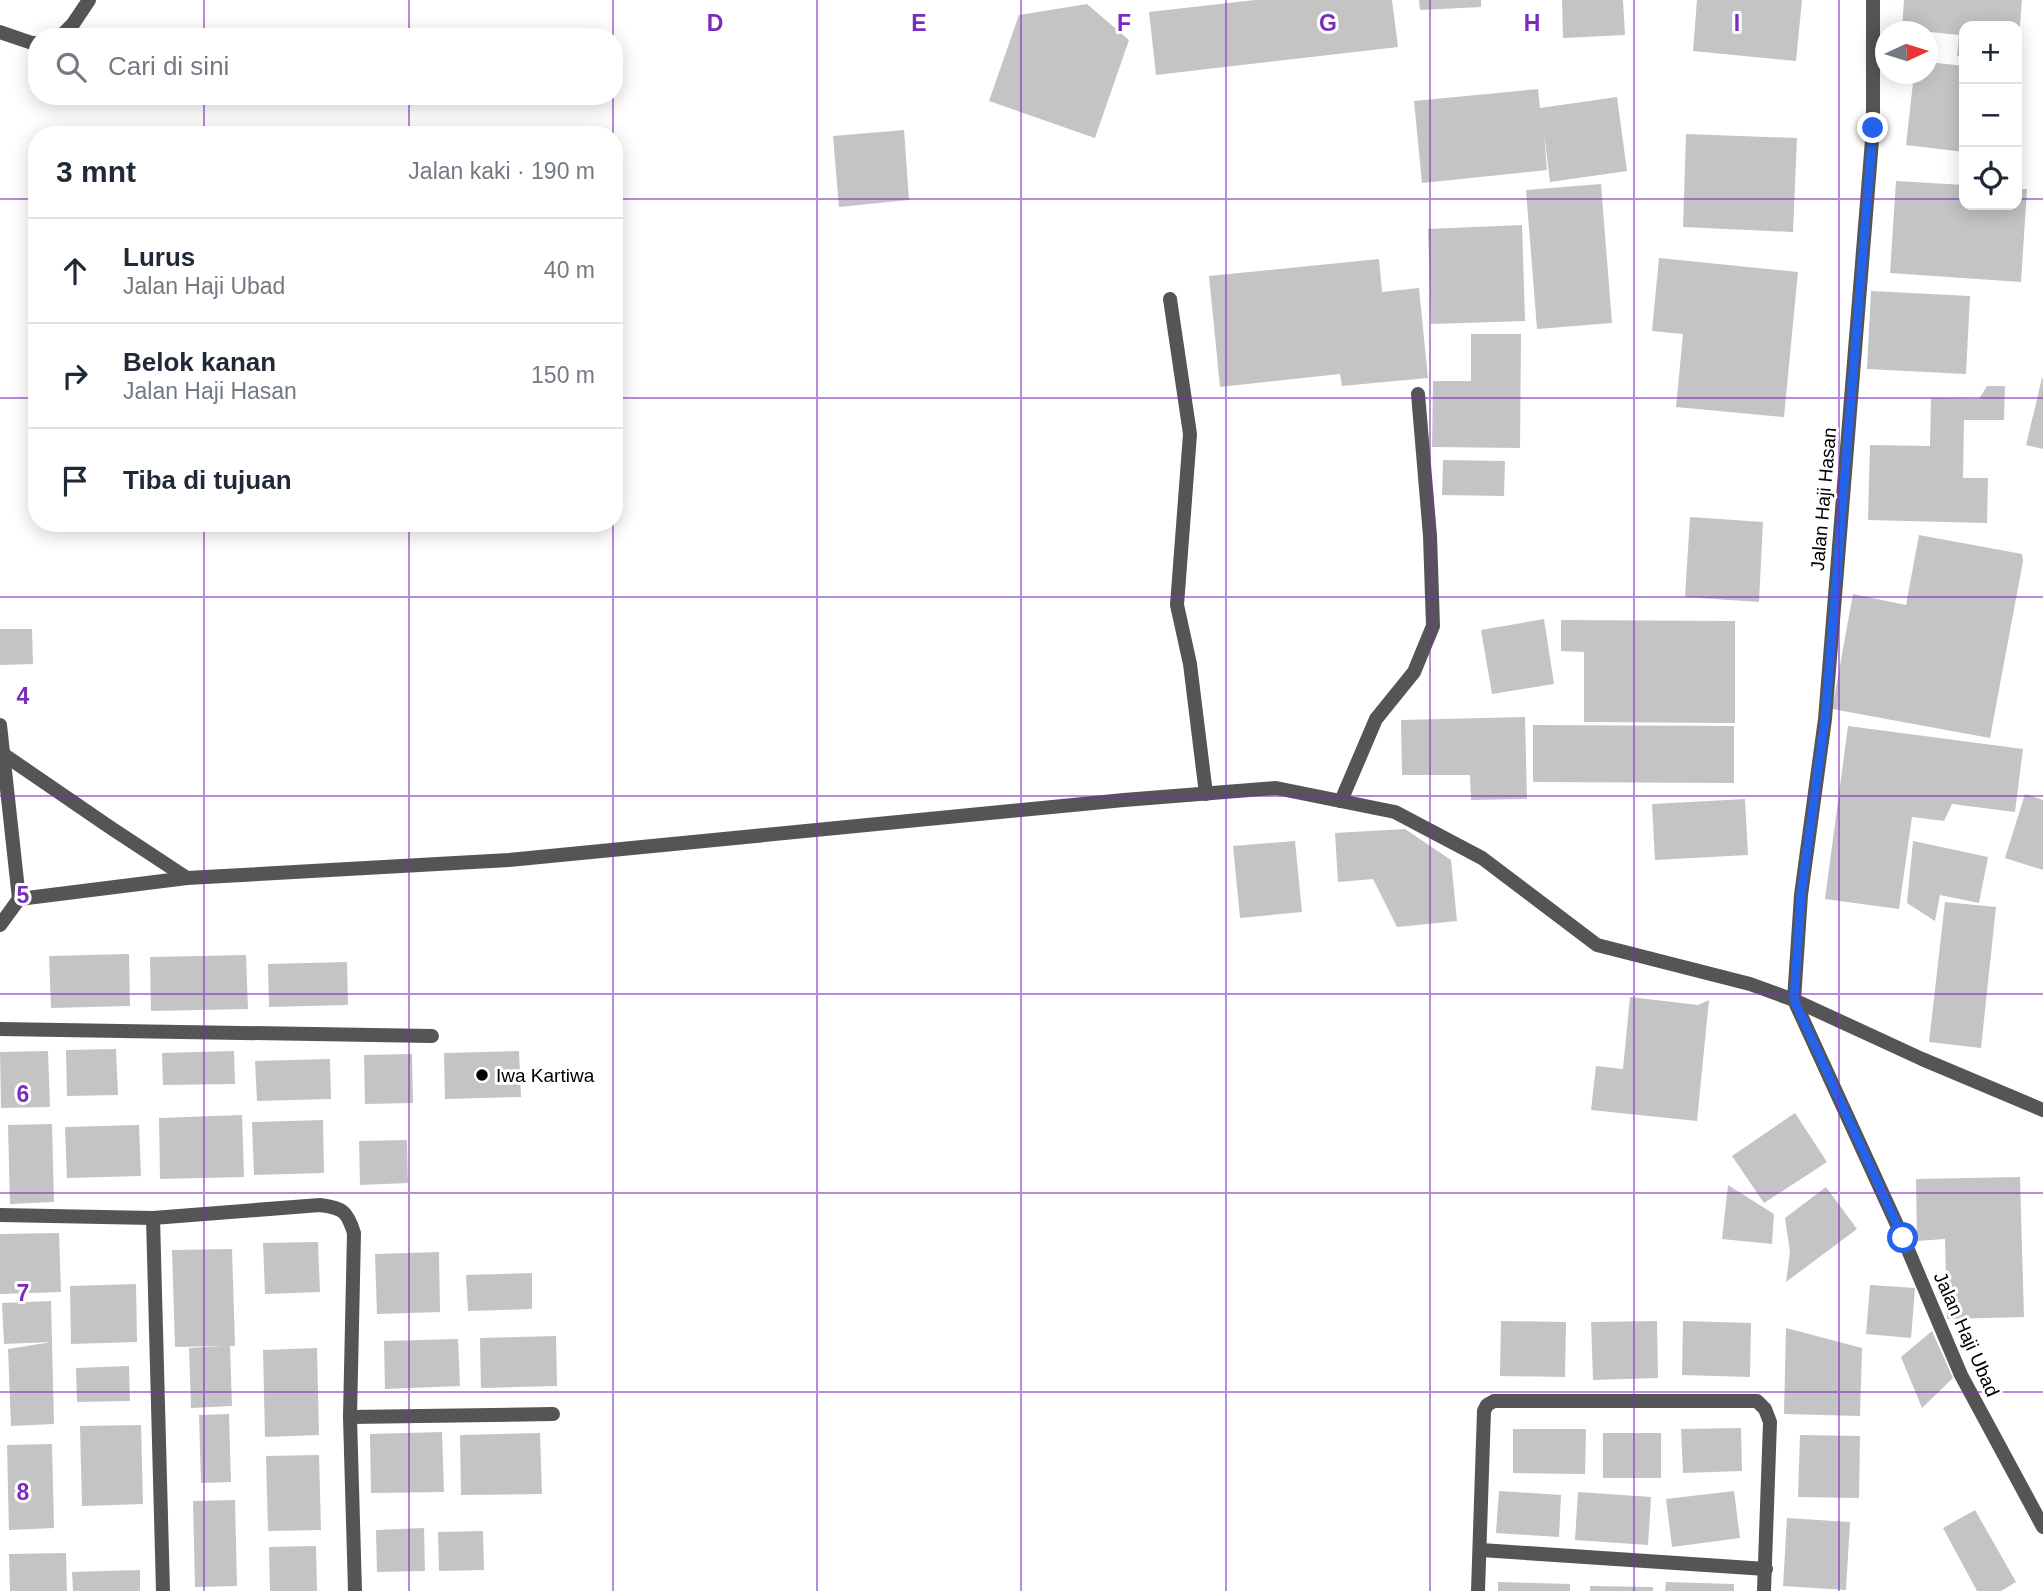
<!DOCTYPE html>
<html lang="id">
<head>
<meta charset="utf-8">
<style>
  :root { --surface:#fff; --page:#f2f2f3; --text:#1f2937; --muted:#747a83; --line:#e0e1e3 }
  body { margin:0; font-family:Arial,sans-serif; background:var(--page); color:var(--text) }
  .controls { position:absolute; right:21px; top:21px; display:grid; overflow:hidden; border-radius:14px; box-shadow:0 4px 18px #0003 }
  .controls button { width:63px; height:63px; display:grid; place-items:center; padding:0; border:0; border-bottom:2px solid var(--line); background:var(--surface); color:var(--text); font:35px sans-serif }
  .compass { position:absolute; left:1875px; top:21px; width:63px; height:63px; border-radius:50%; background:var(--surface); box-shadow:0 4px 18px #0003; rotate:86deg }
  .stop { position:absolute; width:21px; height:21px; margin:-16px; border:5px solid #2563eb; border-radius:50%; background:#fff }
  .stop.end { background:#2563eb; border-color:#fff; box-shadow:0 2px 7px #0008 }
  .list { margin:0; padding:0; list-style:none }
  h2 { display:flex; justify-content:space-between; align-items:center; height:91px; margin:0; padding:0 28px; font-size:30px }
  h2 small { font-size:23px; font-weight:400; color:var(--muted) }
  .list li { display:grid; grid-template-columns:46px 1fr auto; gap:21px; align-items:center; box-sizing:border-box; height:105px; padding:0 28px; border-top:2px solid var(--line) }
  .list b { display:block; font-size:26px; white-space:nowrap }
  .list p { margin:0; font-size:23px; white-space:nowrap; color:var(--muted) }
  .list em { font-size:23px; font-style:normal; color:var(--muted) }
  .icon { flex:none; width:38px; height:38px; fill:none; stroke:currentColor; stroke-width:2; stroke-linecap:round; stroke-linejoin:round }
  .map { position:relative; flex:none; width:2043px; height:1591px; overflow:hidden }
  .search { position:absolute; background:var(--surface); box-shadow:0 4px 18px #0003; left:28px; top:28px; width:595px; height:77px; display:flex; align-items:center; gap:18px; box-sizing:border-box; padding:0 24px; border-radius:28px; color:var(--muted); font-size:26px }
  .panel { position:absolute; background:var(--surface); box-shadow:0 4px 18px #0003; left:28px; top:126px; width:595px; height:406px; border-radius:28px }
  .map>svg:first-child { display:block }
  .building { fill:#c4c4c4 }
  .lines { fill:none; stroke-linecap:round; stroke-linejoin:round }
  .minor { stroke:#555; stroke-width:14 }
  .route { stroke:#2563eb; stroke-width:9 }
  .grid { fill:none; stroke:#7b2cbf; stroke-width:2; stroke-opacity:0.55 }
  .poi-dot { fill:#000; stroke:#fff; stroke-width:2.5 }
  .labels { text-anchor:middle; stroke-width:6; stroke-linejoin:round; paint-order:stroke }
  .street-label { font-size:19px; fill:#000; stroke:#fff }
  .poi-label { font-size:19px; fill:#000; stroke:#fff; text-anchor:start }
  .grid-label { font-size:23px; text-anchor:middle; font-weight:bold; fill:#7b2cbf; stroke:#fff; stroke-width:6; stroke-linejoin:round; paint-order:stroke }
</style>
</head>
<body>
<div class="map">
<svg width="2043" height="1591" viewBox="0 0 2043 1591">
  <rect width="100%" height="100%" fill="#fff"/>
  <g class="building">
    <polygon points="1255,0 1392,0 1398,47 1156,75 1149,12"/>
    <polygon points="1419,0 1481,0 1481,7 1420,10"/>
    <polygon points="1562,0 1623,0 1625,35 1563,38"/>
    <polygon points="1697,0 1802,0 1796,61 1693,51"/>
    <polygon points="1904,0 2022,0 2019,37 2017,37 2017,26 1964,26 1964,57 1957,56 1959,35 1902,29"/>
    <polygon points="1087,4 1129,40 1095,138 989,101 1019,15"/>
    <polygon points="1927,62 1964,66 1964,152 1906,145 1914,74 1927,74"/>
    <polygon points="1538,89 1540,108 1617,97 1627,171 1550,182 1544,134 1547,170 1422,183 1414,101"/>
    <polygon points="904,130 909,200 839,207 833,136"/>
    <polygon points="1686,134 1797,138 1793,232 1683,227"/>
    <polygon points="1896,181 1964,185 1964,205 2017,205 2017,189 2027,189 2021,282 1890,273"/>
    <polygon points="1601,184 1612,323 1537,329 1526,190"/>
    <polygon points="1522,225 1525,321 1431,324 1428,229"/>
    <polygon points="1659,258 1798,272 1784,417 1676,407 1683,334 1652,331"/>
    <polygon points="1379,259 1382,292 1419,288 1428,378 1342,386 1340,374 1220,387 1209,276"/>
    <polygon points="1871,291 1970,296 1966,374 1867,369"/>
    <polygon points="1471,334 1521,334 1520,448 1432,447 1433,381 1471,381"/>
    <polygon points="2042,378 2043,378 2043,449 2026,445"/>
    <polygon points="1987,386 2005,386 2004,420 1964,420 1963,478 1988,478 1987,523 1868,520 1870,445 1930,446 1931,398 1979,399"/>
    <polygon points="1443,460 1505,461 1504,496 1442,495"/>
    <polygon points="1690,517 1763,522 1759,602 1685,597"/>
    <polygon points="1919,535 2022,554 2023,561 1990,738 1832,709 1853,594 1906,605"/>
    <polygon points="1544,619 1554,684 1492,694 1481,630"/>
    <polygon points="1561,620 1735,621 1735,723 1584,722 1584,652 1561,651"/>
    <polygon points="0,629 32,629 33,664 0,665"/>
    <polygon points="1525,717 1527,799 1471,800 1470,775 1402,775 1401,720"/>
    <polygon points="1533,725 1734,726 1734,783 1533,782"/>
    <polygon points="1848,726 2023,749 2015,812 1952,804 1944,821 1912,817 1899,909 1825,899"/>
    <polygon points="2025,794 2043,800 2043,870 2005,858"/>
    <polygon points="1745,799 1748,855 1655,860 1652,804"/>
    <polygon points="1405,829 1451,860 1457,921 1397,927 1373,879 1338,882 1335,833"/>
    <polygon points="1295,841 1302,912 1240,918 1233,846"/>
    <polygon points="1913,841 1988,857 1979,903 1940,895 1935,921 1907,903"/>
    <polygon points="1945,902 1996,907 1981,1048 1929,1042"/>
    <polygon points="129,954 130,1006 51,1008 49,956"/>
    <polygon points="246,955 248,1009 151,1011 150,957"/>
    <polygon points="347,962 348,1005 269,1007 268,964"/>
    <polygon points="1630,997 1698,1005 1709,1000 1697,1121 1591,1110 1596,1066 1623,1069"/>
    <polygon points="116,1049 118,1095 67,1096 66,1050"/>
    <polygon points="48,1051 50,1107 1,1108 0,1052"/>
    <polygon points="234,1051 235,1084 163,1085 162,1053"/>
    <polygon points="519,1051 521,1097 445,1099 444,1053"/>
    <polygon points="412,1054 413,1103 365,1104 364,1055"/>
    <polygon points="330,1059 331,1099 257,1101 255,1061"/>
    <polygon points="1795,1113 1827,1162 1764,1203 1732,1156"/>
    <polygon points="242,1115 244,1177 160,1179 159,1118"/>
    <polygon points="323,1120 324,1173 254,1175 252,1122"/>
    <polygon points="52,1124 54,1202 10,1204 8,1125"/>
    <polygon points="139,1125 141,1176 67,1178 65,1127"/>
    <polygon points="407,1140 408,1183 360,1185 359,1141"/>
    <polygon points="2020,1177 2024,1317 1947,1319 1945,1239 1917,1241 1916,1179"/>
    <polygon points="1728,1185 1774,1214 1772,1244 1722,1239"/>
    <polygon points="1826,1187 1857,1229 1786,1282 1790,1252 1785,1218"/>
    <polygon points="59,1233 61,1292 0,1294 0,1234"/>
    <polygon points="318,1242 320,1292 265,1294 263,1243"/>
    <polygon points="232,1249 235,1346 230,1346 232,1406 191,1408 189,1348 223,1346 175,1347 172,1250"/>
    <polygon points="439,1252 440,1312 377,1314 375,1254"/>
    <polygon points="532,1273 532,1309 468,1311 466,1275"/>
    <polygon points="136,1284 137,1342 71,1344 70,1286"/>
    <polygon points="1870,1285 1915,1288 1911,1338 1866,1334"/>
    <polygon points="51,1301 54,1424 11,1426 8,1349 52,1342 4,1344 2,1303"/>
    <polygon points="1501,1321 1566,1322 1565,1377 1500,1376"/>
    <polygon points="1657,1321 1658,1378 1593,1380 1591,1322"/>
    <polygon points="1683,1321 1751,1323 1750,1377 1682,1375"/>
    <polygon points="1786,1328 1862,1348 1860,1416 1784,1414"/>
    <polygon points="1932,1331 1953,1378 1922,1408 1901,1357"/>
    <polygon points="556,1336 557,1386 481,1388 480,1338"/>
    <polygon points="458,1339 460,1386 385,1389 384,1341"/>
    <polygon points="317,1348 319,1435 265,1437 263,1350"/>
    <polygon points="129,1366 130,1401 77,1402 76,1368"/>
    <polygon points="229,1414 231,1482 201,1483 199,1415"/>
    <polygon points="141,1425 143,1504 82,1506 80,1426"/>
    <polygon points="1741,1428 1742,1471 1683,1473 1681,1429"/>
    <polygon points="1513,1429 1586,1429 1585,1474 1513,1473"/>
    <polygon points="442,1432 444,1492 371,1493 370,1434"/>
    <polygon points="540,1433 542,1494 461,1495 460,1435"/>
    <rect x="1603" y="1433" width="58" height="45"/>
    <polygon points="1800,1435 1860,1436 1859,1498 1798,1497"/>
    <polygon points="52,1444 54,1528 9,1530 7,1445"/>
    <polygon points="319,1455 321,1530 268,1531 266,1456"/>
    <polygon points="1499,1491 1561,1495 1559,1537 1496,1533"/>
    <polygon points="1734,1491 1740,1538 1672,1547 1666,1499"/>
    <polygon points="1578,1492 1651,1497 1648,1545 1575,1540"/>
    <polygon points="235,1500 237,1586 195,1587 193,1501"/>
    <polygon points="1975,1510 2016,1582 2001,1591 1977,1591 1943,1528"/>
    <polygon points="1787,1518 1850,1522 1846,1590 1783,1586"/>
    <polygon points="424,1528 425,1571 377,1572 376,1530"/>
    <polygon points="483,1531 484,1570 439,1571 438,1532"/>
    <polygon points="316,1546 317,1591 270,1591 269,1547"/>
    <polygon points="66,1553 67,1591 10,1591 9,1554"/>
    <polygon points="140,1570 140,1591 73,1591 72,1572"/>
    <polygon points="1498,1582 1570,1584 1570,1591 1498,1591"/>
    <polygon points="1666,1582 1734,1584 1734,1591 1665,1591"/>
    <polygon points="1590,1586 1653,1587 1653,1591 1590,1591"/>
  </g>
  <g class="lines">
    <g class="minor">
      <polyline points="1873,0 1873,128 1825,719 1801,895 1794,1000 1903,1238 1961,1375 2043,1527"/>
      <polyline points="0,32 32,43 37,43"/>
      <polyline points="60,37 73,24 89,0"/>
      <polyline points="1170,299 1190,434 1177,605 1190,664 1206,794"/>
      <polyline points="0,725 19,899"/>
      <polyline points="3,754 111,828 187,878"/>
      <polyline points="1341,801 1376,719 1414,672 1433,626 1430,536 1418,394"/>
      <polyline points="0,925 19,899 187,878 509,860 1124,800 1276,788 1395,812 1482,858 1597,945 1750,984 1794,1000 1922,1059 2043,1110"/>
      <polyline points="0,1029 432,1036"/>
      <path d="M0,1215L153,1218L320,1205C343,1208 347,1211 354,1233L350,1417L355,1591"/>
      <polyline points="153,1218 163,1591"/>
      <polyline points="350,1417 553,1414"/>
      <polyline points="1481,1550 1766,1569"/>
      <polyline points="1478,1591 1484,1411 1487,1405 1494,1401 1757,1401 1765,1409 1770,1422 1764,1591"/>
    </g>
  </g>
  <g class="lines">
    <polyline class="route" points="1873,128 1825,719 1801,895 1794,1000 1903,1238"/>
  </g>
  <path class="grid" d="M204,0V37M409,0V37M613,0V37M817,0V1591M1021,0V1591M1226,0V1591M1430,0V1591M1634,0V1591M1839,0V1591M204,96V135M409,96V135M613,96V135M0,199H37M614,199H1964M2017,199H2043M0,398H37M614,398H2043M204,523V1591M409,523V1591M613,523V1591M0,597H2043M0,796H2043M0,994H2043M0,1193H2043M0,1392H2043"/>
  <circle class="poi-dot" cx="482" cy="1075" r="7"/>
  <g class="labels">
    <g class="street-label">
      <text transform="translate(1823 499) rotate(-85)" y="7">Jalan Haji Hasan</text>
      <text transform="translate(1967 1334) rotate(66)" y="7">Jalan Haji Ubad</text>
    </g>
    <g class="poi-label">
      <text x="496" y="1082">Iwa Kartiwa</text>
    </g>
  </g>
  <g class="grid-label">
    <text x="715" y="31">D</text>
    <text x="919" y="31">E</text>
    <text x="1124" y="31">F</text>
    <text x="1328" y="31">G</text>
    <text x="1532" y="31">H</text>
    <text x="1737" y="31">I</text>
    <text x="23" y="704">4</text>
    <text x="23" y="903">5</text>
    <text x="23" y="1102">6</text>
    <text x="23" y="1301">7</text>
    <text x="23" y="1500">8</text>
  </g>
</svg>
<div class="controls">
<button>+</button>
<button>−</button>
<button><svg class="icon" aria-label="locate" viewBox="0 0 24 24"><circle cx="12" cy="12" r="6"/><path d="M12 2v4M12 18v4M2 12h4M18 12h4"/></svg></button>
</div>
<svg class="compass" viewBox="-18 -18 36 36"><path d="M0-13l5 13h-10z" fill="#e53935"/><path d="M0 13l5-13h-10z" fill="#747a83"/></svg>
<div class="stop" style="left:1903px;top:1238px"></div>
<div class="stop end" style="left:1873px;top:128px"></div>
<div class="search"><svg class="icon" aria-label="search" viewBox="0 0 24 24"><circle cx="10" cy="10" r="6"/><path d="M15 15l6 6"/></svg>Cari di sini</div>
<section class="panel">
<h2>3 mnt<small>Jalan kaki · 190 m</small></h2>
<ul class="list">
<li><svg class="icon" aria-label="ahead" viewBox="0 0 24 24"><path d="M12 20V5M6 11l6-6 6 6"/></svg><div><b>Lurus</b><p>Jalan Haji Ubad</p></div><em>40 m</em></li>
<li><svg class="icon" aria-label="right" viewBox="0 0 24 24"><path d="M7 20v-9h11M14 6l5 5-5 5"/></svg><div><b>Belok kanan</b><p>Jalan Haji Hasan</p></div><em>150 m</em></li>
<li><svg class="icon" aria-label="arrive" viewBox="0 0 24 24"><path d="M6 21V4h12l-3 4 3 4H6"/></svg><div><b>Tiba di tujuan</b></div></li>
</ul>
</section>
</div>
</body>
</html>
